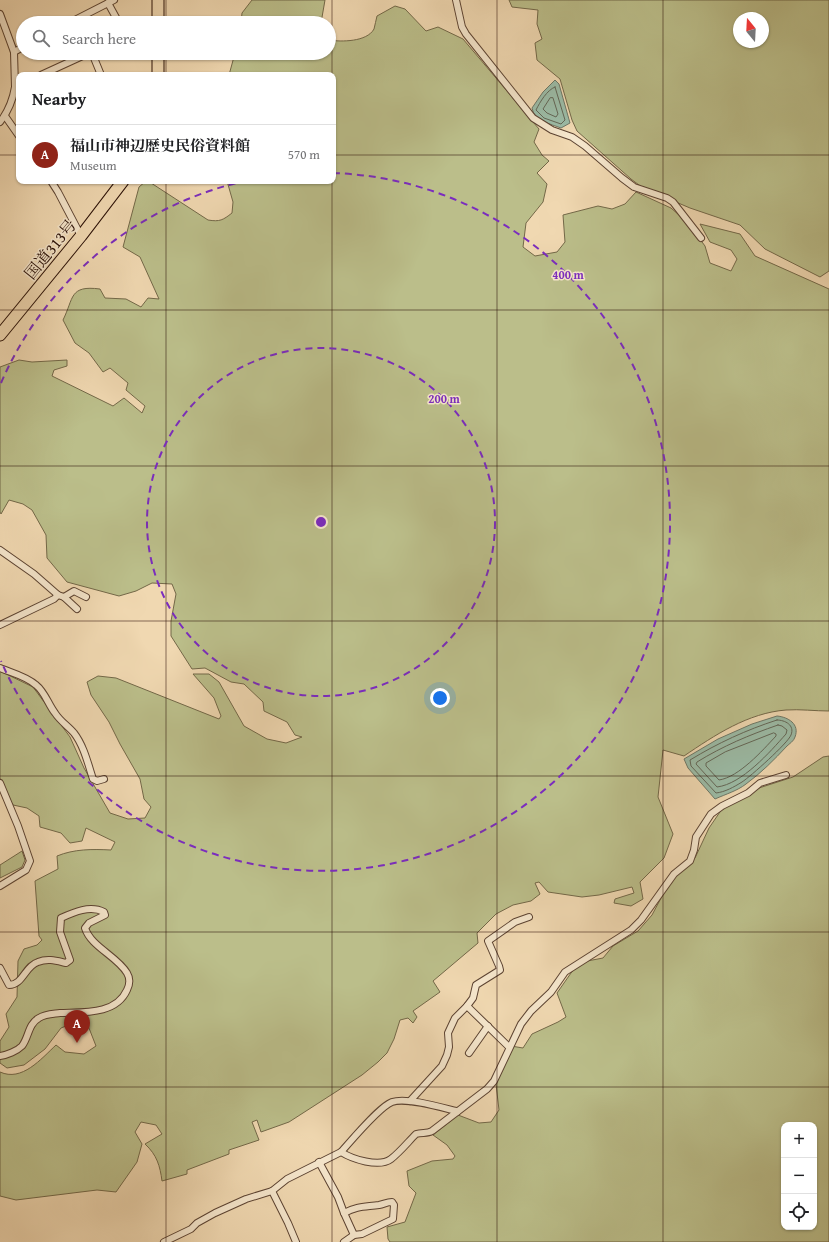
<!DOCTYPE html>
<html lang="en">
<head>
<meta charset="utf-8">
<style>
  :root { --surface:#fff; --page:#f6f6f6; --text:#202124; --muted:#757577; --line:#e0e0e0; --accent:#8f2418 }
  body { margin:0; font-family:"Gentium Book Plus","Noto Serif JP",serif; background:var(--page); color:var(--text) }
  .controls { position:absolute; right:12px; bottom:12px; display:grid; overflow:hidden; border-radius:8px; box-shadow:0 1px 3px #0004 }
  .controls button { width:36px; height:36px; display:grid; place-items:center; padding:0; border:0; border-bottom:1px solid var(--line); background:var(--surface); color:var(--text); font:20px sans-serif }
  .compass { position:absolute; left:733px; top:12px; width:36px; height:36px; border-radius:50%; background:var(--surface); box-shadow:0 1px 3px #0004; rotate:342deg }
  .you { position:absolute; left:440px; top:698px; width:14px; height:14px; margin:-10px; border:3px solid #fff; border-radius:50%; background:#1a73e8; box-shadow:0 0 0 6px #1a73e833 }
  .badge { display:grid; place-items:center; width:26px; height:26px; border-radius:50%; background:var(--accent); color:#fff; font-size:13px; font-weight:700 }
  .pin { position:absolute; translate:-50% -33px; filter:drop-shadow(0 1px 2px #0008) }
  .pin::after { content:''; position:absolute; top:21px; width:14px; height:12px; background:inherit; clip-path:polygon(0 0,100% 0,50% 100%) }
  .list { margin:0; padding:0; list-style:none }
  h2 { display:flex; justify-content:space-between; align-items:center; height:52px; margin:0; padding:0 16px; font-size:17px }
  h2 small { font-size:13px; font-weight:400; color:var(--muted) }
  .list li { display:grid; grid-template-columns:26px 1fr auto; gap:12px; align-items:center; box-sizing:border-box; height:60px; padding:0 16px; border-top:1px solid var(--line) }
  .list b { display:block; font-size:15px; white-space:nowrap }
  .list p { margin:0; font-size:13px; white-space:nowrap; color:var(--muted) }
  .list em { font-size:13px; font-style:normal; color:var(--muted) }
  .icon { flex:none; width:22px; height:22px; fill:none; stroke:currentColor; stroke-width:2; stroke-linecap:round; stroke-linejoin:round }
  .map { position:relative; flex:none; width:829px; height:1242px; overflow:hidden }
  .search { position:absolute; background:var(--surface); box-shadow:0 1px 3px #0004; left:16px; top:16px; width:320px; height:44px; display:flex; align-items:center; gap:10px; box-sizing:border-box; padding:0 14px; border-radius:22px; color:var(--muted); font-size:15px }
  .panel { position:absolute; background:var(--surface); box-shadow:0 1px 3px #0004; left:16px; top:72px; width:320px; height:112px; border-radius:8px }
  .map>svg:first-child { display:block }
  .green { fill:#bbbe8a; stroke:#736848; fill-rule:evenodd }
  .water { fill:#9bbba6; stroke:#6e7766 }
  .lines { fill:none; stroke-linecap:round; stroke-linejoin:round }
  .shore { stroke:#636656; stroke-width:1 }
  .street-casing { stroke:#5c4332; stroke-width:8 }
  .highway-casing { stroke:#2b1107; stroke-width:13 }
  .street { stroke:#f5e6cc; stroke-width:6 }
  .highway { stroke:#f0d8b1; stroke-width:11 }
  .grid { fill:none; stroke:#2b1107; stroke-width:1; stroke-opacity:0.55 }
  .ring { fill:none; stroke:#7b2cbf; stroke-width:2; stroke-dasharray:7 5 }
  .labels { text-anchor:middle; stroke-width:3; stroke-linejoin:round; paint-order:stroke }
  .street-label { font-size:16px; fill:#2b1107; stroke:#f5e6cc }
  .centre { fill:#7b2cbf; stroke:#f5e6cc; stroke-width:2 }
  .ring-label { font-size:12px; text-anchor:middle; font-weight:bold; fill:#7b2cbf; stroke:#f5e6cc; stroke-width:3; stroke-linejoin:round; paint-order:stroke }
</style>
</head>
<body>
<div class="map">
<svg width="829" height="1242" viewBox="0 0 829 1242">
  <rect width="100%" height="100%" fill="#f0d8b1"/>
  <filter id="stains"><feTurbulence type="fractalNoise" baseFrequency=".005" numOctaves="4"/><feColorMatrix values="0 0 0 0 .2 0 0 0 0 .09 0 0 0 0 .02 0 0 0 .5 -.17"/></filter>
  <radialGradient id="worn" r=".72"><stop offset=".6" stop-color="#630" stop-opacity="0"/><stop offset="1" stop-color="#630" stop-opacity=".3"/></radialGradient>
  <g class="green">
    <polygon points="252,0 325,0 321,23 241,23 242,13"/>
    <path d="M509,0H829V271L820,277L765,249L740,225L690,208L643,188L631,179L577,131L572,120L560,79L537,60L535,43L542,39L537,24L538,10L512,7ZM739,18H763V42H739Z"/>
    <path d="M395,6L405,9L426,31L438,27L463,39L539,129L534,142L542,155L549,161L537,173L547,184L543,202L526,223L523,247L535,256L557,252L565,242L563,215L598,206L612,209L625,204L636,192L671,208L687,222L705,246L710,263L731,271L737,259L731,250L710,242L700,224L740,234L755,256L829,289V711C815,711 800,709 786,710C748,713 715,735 684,756L663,750L658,797L673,834L664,858L640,882L643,899L631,906L614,903L615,899L634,893L632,887L599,895L582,897L548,892L539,882L535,883L540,894L531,901L513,905L496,914L477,933L478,943L433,981L440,992L413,1011L417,1017L413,1023L408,1018L400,1020L394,1039L387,1053L378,1062L362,1075L289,1122L261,1132L257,1120L252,1122L259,1140L229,1150V1154L187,1170V1174L162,1181C160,1166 157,1155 145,1144L162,1134L156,1125L141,1122L135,1132L142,1144L137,1162L116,1192L97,1190L16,1200L0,1196V1072C22,1082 41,1059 56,1045L65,1052L84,1054L96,1046L87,1023L71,1024L61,1028L45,1049L24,1065L7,1068L0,1063V1041L9,1027L6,1014L17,997L18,961L24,949L37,945L42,940L39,936L35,881L58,869L57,856C74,849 92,849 111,850L115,842L86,828L82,841L70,843L61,833L40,827L39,816L27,808L13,805L5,792L0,778V671L33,687L70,737L84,768L110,813L128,819L145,818L151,807L144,799L140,779L120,744L109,722L91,695L87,682L98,676L116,678L219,719L221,716L214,698L193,674H209L219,682L244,726L267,739L286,743L302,737L295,735L287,722L264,711L263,702L244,684L231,682L205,668L192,669L171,636V621L176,594L172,584L152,583L136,591L119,596L67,582L47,558L46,535L32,510L23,504L9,500L1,514L0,512V367L19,360L32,362L67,360V366L54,370L52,376L113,406L124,398L142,413L145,406L126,390L128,383L110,368L103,372L89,353L75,343L63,320C74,298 69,285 100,289L105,298L126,299L141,307L148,298L159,299L140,257L123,247L139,187L146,181H148L208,220C220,222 223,220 232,213L233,202L227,181H333V75H229L235,53H329V40C341,42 367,42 374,29C375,25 376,20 377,16Z"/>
    <path d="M829,756V1242H390L388,1239L387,1227L405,1222L416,1193L409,1186L407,1171L432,1161L453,1159L455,1156L447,1145L433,1135L458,1115L479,1123L491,1122L499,1110L496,1084L511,1046L523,1048L532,1034L558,1022L566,1017L557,993L571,973L582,962L603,958L613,946L638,931L652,915L668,885L680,871L695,858L709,828L722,809L759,788L793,777L823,757ZM784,1125H814V1227H784Z"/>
    <polygon points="22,851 25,860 22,867 0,878 0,865"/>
  </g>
  <g class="water">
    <path d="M555,80L559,84L570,123L561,128C551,124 534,121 532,108L543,92Z"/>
    <path d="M777,716C788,717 800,724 795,737C794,741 789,744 787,746C774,760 761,773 746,784C737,791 726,794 715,799L688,768L684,759L718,739L752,724Z"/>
  </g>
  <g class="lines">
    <g class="shore">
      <path d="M555,87L565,120L561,124L544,118L536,110C540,102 547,90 555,87Z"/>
      <polygon points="553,98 558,114 556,117 547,113 543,109 550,98"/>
      <path d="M777,720C785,720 795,725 791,735C788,743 750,777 742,782C734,787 725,792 716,793L691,766L690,760C718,743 746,730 777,720Z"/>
      <path d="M778,725L782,726L787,730L786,734C770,752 742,784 717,787L696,764L697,762C723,746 749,735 778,725Z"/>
      <path d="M774,733L776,734V736C762,751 739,777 719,780L706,766V763L725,752Z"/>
    </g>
    <g class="street-casing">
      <g id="street">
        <polyline points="456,0 462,27 466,34 533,118 552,130 572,137 585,146 622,178 634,187 667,198 673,202 701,238"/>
        <polyline points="108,3 119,23"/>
        <path d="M0,14L14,52L15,87C13,99 7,113 0,122"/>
        <polyline points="69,23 114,0"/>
        <polyline points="14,52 23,47"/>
        <polyline points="92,53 101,75"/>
        <polyline points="41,75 89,53"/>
        <polyline points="5,116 19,136"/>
        <polyline points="51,181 58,192 81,236"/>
        <polyline points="0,550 34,574 58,595 64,597 77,609"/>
        <polyline points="64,597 74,591 86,597"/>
        <polyline points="0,625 54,599 58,595"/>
        <path d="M0,668C12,673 26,676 36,685C45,692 48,704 55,713C60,721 68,726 74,733C84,746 88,764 93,779L97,781L104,779"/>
        <polyline points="0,783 18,826 30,861 26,870 0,886"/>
        <path d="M0,968L9,985C23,985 25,966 38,962C48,958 57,961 66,963L70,960L60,932L61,918C74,912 90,905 104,912L105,915L89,923L85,928C91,947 117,956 127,973C130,978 130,984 127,990C116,1015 83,1012 60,1013C53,1014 45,1014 39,1018C28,1024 29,1037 22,1046C17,1051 7,1055 0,1056"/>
        <polyline points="467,1006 509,1047"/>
        <polyline points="469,1053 488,1026"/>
        <polyline points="410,1101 442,1066 447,1055 449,1047 448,1033 455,1018 467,1006 473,998 476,985 500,970 499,966 488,941 515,922 529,917"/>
        <path d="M341,1152C351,1141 379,1107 392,1102C406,1097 440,1107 456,1111L457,1112"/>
        <polyline points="319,1162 338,1197 344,1213 354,1235"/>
        <polyline points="272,1191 288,1223 296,1242"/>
        <path d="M344,1213C357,1206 365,1207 379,1205C384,1204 387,1202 392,1202L394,1205L393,1219L362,1234L354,1235L344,1242"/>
        <path d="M164,1242L191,1229L197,1223L215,1213L246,1199L272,1191L287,1179L341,1152C352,1159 379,1168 391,1159C400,1152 408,1142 416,1134C422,1132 427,1134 432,1131L487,1089L494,1081L521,1024L531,1011L551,992L565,972L631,930L641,920L674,874L690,861L694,850L696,837L711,814L722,806L748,793L760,783L786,775"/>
      </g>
    </g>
    <g class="highway-casing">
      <g id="highway">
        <polyline points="158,0 158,23"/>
        <polyline points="158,53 158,75"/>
        <polyline points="0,335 81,236 123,181"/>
      </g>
    </g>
    <use href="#street" class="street"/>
    <use href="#highway" class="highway"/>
  </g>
  <path class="grid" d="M166,0V23M332,0V75M497,0V1242M663,0V1242M166,53V75M0,155H19M333,155H829M166,181V1242M332,181V1242M0,310H829M0,466H829M0,621H829M0,776H829M0,932H829M0,1087H829"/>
  <g class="ring">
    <circle cx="321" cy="522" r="174"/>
    <path d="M1 383A349 349 0 0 1 245 181M333 173A349 349 0 1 1 1 661"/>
  </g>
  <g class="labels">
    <g class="street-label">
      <text transform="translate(50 249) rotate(-51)" y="6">国道313号</text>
    </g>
  </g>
  <circle cx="321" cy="522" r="6" class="centre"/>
  <g class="ring-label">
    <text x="568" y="279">400 m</text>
    <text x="444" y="403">200 m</text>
  </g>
  <rect width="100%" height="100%" filter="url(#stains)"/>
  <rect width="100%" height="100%" fill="url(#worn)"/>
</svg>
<div class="controls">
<button>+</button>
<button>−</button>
<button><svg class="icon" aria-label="locate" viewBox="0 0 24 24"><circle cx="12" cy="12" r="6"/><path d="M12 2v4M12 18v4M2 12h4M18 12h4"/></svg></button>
</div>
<svg class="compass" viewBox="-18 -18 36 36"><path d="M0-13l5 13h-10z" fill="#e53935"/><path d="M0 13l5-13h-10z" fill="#757577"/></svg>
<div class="you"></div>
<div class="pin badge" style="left:77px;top:1043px">A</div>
<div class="search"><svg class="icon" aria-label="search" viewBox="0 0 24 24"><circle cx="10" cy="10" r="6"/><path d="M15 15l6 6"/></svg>Search here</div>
<section class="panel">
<h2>Nearby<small></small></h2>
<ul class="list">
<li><span class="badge">A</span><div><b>福山市神辺歴史民俗資料館</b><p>Museum</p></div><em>570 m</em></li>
</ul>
</section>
</div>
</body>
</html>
